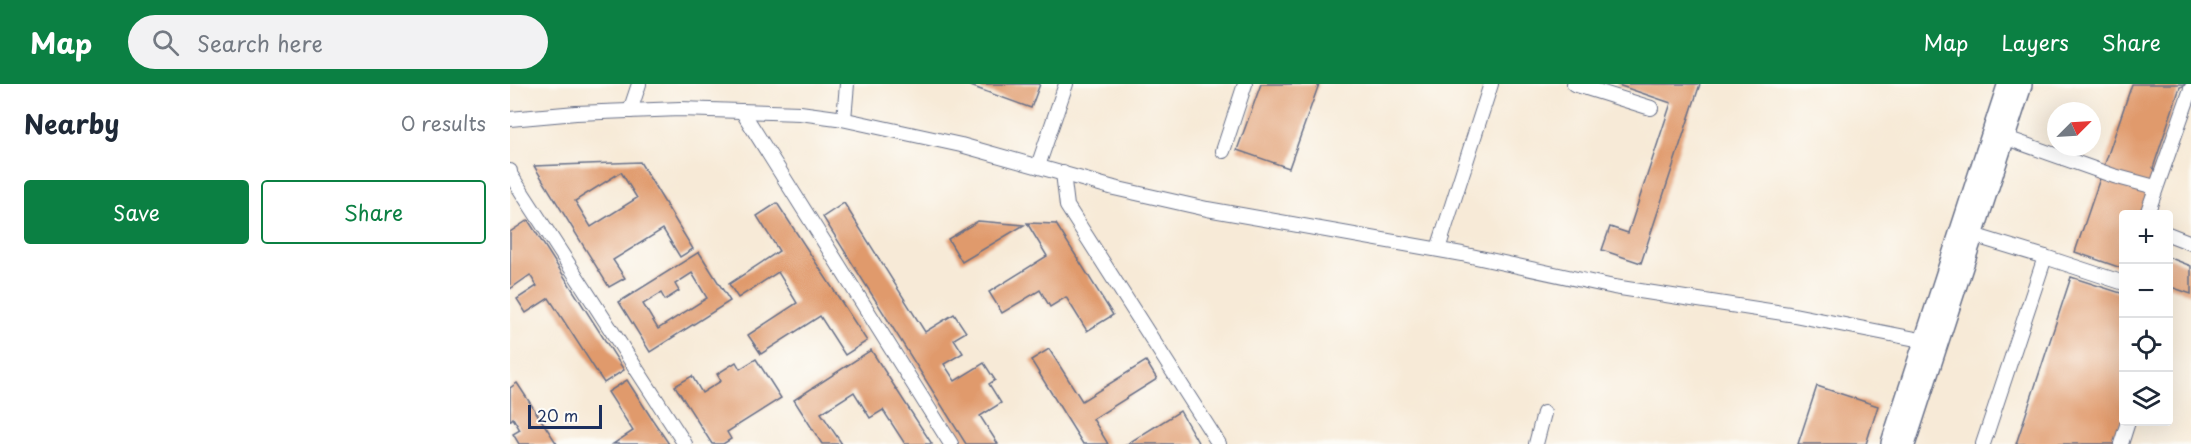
<!DOCTYPE html>
<html lang="en">
<head>
<meta charset="utf-8">
<style>
  :root { --surface:#fff; --page:#f2f2f3; --text:#1f2937; --muted:#747a83; --line:#e0e1e3; --accent:#0b8043 }
  body { margin:0; font-family:"Playpen Sans",sans-serif; background:var(--page); color:var(--text) }
  .controls { position:absolute; right:18px; bottom:18px; display:grid; overflow:hidden; border-radius:6px; box-shadow:0 6px 24px #0002 }
  .controls button { width:54px; height:54px; display:grid; place-items:center; padding:0; border:0; border-bottom:2px solid var(--line); background:var(--surface); color:var(--text); font:30px sans-serif }
  .compass { position:absolute; left:1537px; top:18px; width:54px; height:54px; border-radius:50%; background:var(--surface); box-shadow:0 6px 24px #0002; rotate:66deg }
  .scale { position:absolute; left:18px; bottom:15px; width:74px; box-sizing:border-box; padding-left:6px; border:3px solid #1b2f5e; border-top:0; font-size:16px; line-height:21px; white-space:nowrap; color:#1b2f5e; -webkit-text-stroke:4px #fdfcf7; paint-order:stroke }
  .list { margin:0; padding:0; list-style:none }
  h2 { display:flex; justify-content:space-between; align-items:center; height:78px; margin:0; padding:0 24px; font-size:26px }
  h2 small { font-size:20px; font-weight:400; color:var(--muted) }
  .actions { display:flex; gap:12px; padding:18px 24px }
  .actions a { flex:1; padding:14px 0; border:2px solid var(--accent); border-radius:6px; text-align:center; font-size:21px; color:var(--accent) }
  .actions .main { background:var(--accent); color:#fff }
  .icon { flex:none; width:33px; height:33px; fill:none; stroke:currentColor; stroke-width:2; stroke-linecap:round; stroke-linejoin:round }
  .map { position:relative; flex:none; width:1681px; height:360px; overflow:hidden }
  header { display:flex; align-items:center; gap:36px; box-sizing:border-box; height:84px; padding:0 30px; background:var(--accent); color:#fff }
  header strong { font-size:28px }
  nav { display:flex; gap:33px; margin-inline-start:auto; font-size:21px }
  .search { width:420px; height:54px; background:var(--page); display:flex; align-items:center; gap:15px; box-sizing:border-box; padding:0 21px; border-radius:33px; color:var(--muted); font-size:22px }
  main { display:flex }
  aside { flex:1; background:var(--surface) }
  .map>svg:first-child { display:block }
  .building { fill:#e09a6c; fill-rule:evenodd }
  .lines { fill:none; stroke-linecap:round; stroke-linejoin:round }
  .service-casing { stroke:#687088; stroke-width:16 }
  .primary-casing { stroke:#687088; stroke-width:36 }
  .service { stroke:#fff; stroke-width:14 }
  .primary { stroke:#fff; stroke-width:33 }
</style>
</head>
<body>
<header>
<strong>Map</strong>
<div class="search"><svg class="icon" aria-label="search" viewBox="0 0 24 24"><circle cx="10" cy="10" r="6"/><path d="M15 15l6 6"/></svg>Search here</div>
<nav><a>Map</a><a>Layers</a><a>Share</a></nav>
</header>
<main>
<aside>
<h2>Nearby<small>0 results</small></h2>
<ul class="list">
</ul>
<div class="actions"><a class="main">Save</a><a>Share</a></div>
</aside>
<div class="map">
<svg width="1681" height="360" viewBox="0 0 1681 360">
  <rect width="100%" height="100%" fill="#fdfcf7"/>
  <filter id="ink" filterUnits="userSpaceOnUse"><feTurbulence type="fractalNoise" baseFrequency=".0167" numOctaves="2"/><feDisplacementMap in="SourceGraphic" scale="12" xChannelSelector="R" yChannelSelector="G"/><feConvolveMatrix kernelMatrix="1 2 1 2 8 2 1 2 1" color-interpolation-filters="sRGB"/></filter>
  <filter id="wash" filterUnits="userSpaceOnUse"><feTurbulence type="fractalNoise" baseFrequency=".008" numOctaves="4" result="noise"/><feDisplacementMap in="SourceGraphic" scale="24" xChannelSelector="R" yChannelSelector="G"/><feGaussianBlur stdDeviation="1.35" result="paint"/><feColorMatrix in="noise" values="0 0 0 0 0 0 0 0 0 0 0 0 0 0 0 0 0 1.4 0 .05"/><feComposite in="paint" operator="in"/></filter>
  <g filter="url(#wash)">
    <rect width="100%" height="100%" fill="#f7ead7"/>
    <g id="blocks">
      <g class="building">
        <polygon points="455,0 530,0 521,24"/>
        <polygon points="751,0 809,0 779,84 727,66"/>
        <polygon points="1105,0 1190,0 1131,179 1092,166 1100,143 1118,149 1161,19"/>
        <polygon points="1622,0 1679,0 1670,3 1643,84 1647,86 1633,130 1614,130 1614,185 1565,168"/>
        <path d="M130,78L183,165L170,173L153,145L103,176L115,194L99,203L24,82ZM111,88L127,114L81,143L65,117Z"/>
        <polygon points="267,119 357,257 335,271 310,232 251,270 238,251 287,219 268,188 228,214 219,200 269,167 247,132"/>
        <polygon points="334,119 415,248 444,230 456,248 444,255 453,269 434,280 445,297 474,279 485,296 479,300 491,319 470,332 488,360 456,360 313,133"/>
        <polygon points="18,136 114,286 94,299 39,214 16,229 7,215 27,202 20,191 0,205 0,148"/>
        <polygon points="468,137 514,141 452,178 438,155"/>
        <polygon points="517,139 546,140 603,231 577,247 556,213 540,223 530,206 492,229 479,208 537,172"/>
        <path d="M189,168L220,217L140,268L109,218ZM182,189L197,214L148,245L133,220L151,209L155,216L169,207L165,200Z"/>
        <polygon points="1658,173 1681,182 1681,210 1658,202"/>
        <polygon points="1561,193 1614,210 1614,331 1604,360 1506,360"/>
        <polygon points="539,265 572,317 636,277 647,295 583,335 598,360 573,360 553,328 521,276"/>
        <polygon points="361,266 392,314 422,360 395,360 373,326 360,334 344,308 311,329 332,360 312,360 284,316"/>
        <polygon points="246,275 271,314 217,348 221,355 213,360 202,360 165,302 182,292 192,309 211,297 207,290 226,278 230,285"/>
        <polygon points="117,296 142,335 159,360 103,360 123,347 98,308"/>
        <polygon points="7,299 47,360 9,360 3,350 10,346 3,334 0,337 0,304"/>
        <polygon points="1307,302 1368,322 1356,360 1288,360"/>
        <polygon points="670,327 689,360 617,360"/>
      </g>
    </g>
  </g>
  <g filter="url(#ink)">
    <use href="#blocks" fill-opacity="0" stroke="#687088" stroke-width="1.5"/>
    <g class="lines">
      <g class="service-casing">
        <g id="service">
          <polyline points="1064,0 1141,24"/>
          <polyline points="120,27 129,0"/>
          <polyline points="232,27 441,360"/>
          <polyline points="0,35 66,29 170,25 290,29 327,34 451,61 604,104 697,125 952,170 1104,203 1279,230 1421,258"/>
          <polyline points="334,35 337,0"/>
          <polyline points="1488,51 1604,92 1645,103"/>
          <polyline points="713,67 735,0"/>
          <polyline points="528,82 556,0"/>
          <polyline points="0,87 0,90 175,360"/>
          <polyline points="553,89 557,122 709,360"/>
          <polyline points="1637,130 1681,5"/>
          <polyline points="1456,149 1535,173 1473,360"/>
          <polyline points="1658,150 1681,159"/>
          <polyline points="928,165 981,0"/>
          <polyline points="1535,173 1614,199"/>
          <polyline points="1026,360 1034,329"/>
          <polyline points="1611,360 1618,338"/>
        </g>
      </g>
      <g class="primary-casing">
        <polyline id="primary" points="1388,360 1505,0"/>
      </g>
      <use href="#service" class="service"/>
      <use href="#primary" class="primary"/>
    </g>
  </g>
</svg>
<div class="controls">
<button>+</button>
<button>−</button>
<button><svg class="icon" aria-label="locate" viewBox="0 0 24 24"><circle cx="12" cy="12" r="6"/><path d="M12 2v4M12 18v4M2 12h4M18 12h4"/></svg></button>
<button><svg class="icon" aria-label="layers" viewBox="0 0 24 24"><path d="M12 4l9 5-9 5-9-5zM3 14l9 5 9-5"/></svg></button>
</div>
<svg class="compass" viewBox="-18 -18 36 36"><path d="M0-13l5 13h-10z" fill="#e53935"/><path d="M0 13l5-13h-10z" fill="#747a83"/></svg>
<div class="scale">20 m</div>
</div>
</main>
</body>
</html>
